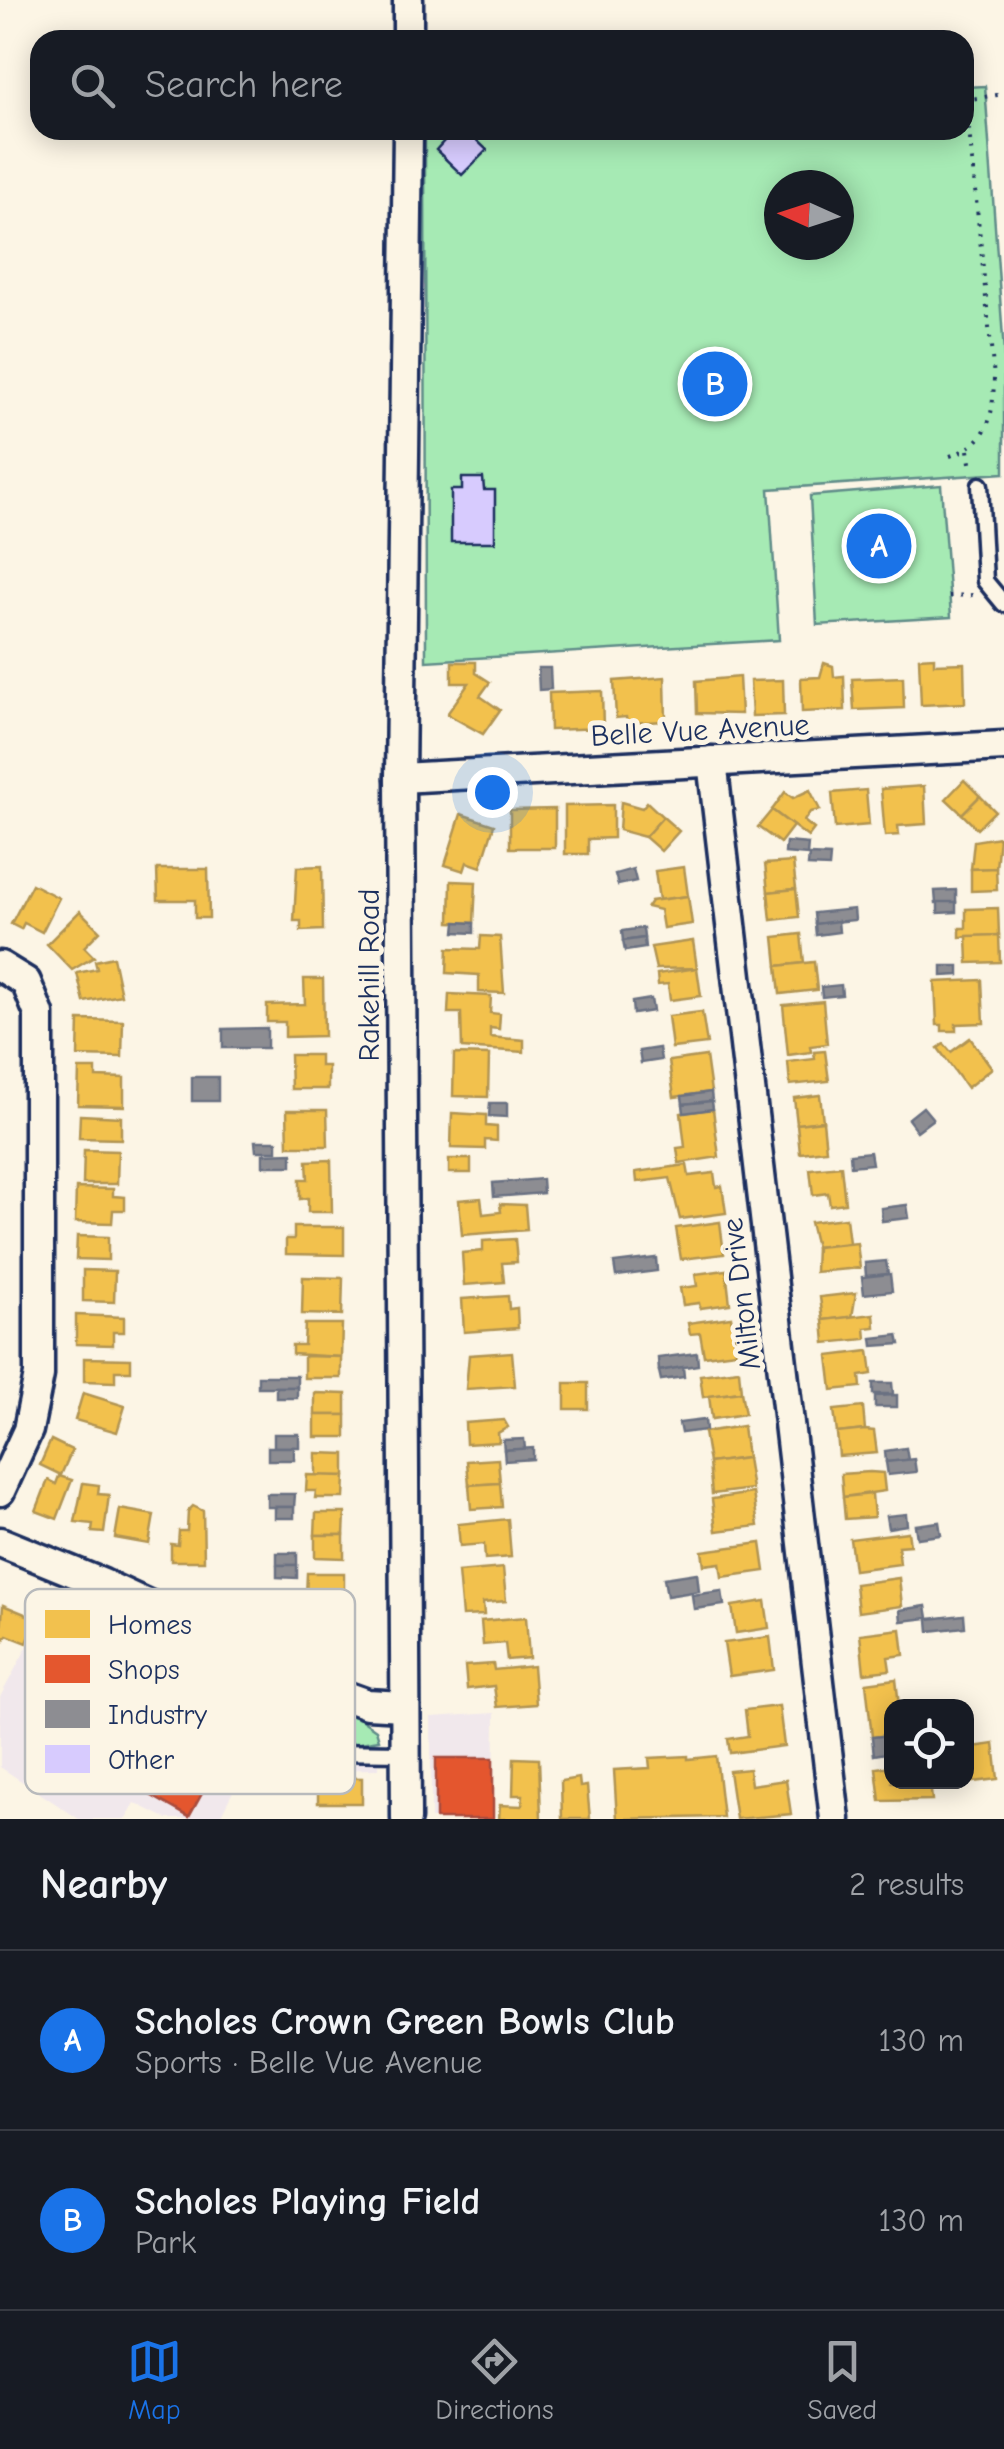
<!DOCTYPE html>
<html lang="en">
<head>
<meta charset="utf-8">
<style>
  :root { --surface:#171b24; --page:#20242c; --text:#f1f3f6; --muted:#9ea1a6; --line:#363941; --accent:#1a73e8 }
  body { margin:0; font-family:"Comic Neue",sans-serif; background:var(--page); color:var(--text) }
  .controls { position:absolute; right:30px; bottom:30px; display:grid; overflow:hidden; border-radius:20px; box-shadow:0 5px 25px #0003 }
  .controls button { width:90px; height:90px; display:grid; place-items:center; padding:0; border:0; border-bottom:2px solid var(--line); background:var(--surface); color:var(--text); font:50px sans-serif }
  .compass { position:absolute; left:764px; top:170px; width:90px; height:90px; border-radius:50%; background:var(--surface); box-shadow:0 5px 25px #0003; rotate:273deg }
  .you { position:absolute; left:492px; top:792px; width:35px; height:35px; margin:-25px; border:8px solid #fff; border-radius:50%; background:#1a73e8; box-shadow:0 0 0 15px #1a73e833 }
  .badge { display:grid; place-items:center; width:65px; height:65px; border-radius:50%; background:var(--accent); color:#fff; font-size:32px; font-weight:700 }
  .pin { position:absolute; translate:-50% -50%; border:5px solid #fff; box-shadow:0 2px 10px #0006 }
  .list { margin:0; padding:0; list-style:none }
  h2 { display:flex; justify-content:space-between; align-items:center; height:130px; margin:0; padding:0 40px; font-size:42px }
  h2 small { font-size:32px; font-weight:400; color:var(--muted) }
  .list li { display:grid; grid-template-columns:65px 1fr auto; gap:30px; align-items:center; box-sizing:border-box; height:180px; padding:0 40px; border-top:2px solid var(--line) }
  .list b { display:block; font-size:38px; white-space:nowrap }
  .list p { margin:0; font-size:32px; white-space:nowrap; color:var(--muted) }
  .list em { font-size:32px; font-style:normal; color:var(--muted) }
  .icon { flex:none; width:55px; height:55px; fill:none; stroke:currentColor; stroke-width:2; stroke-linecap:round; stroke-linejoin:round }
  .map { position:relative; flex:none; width:1004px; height:1819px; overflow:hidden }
  .search { position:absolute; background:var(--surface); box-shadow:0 5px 25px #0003; left:30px; right:30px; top:30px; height:110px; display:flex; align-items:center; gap:25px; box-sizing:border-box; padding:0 35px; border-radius:30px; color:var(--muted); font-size:38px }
  .sheet { height:490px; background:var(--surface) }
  nav { display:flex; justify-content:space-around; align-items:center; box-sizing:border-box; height:140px; border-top:2px solid var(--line); background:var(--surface); font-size:28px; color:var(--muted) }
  nav a { display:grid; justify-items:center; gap:5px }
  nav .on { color:var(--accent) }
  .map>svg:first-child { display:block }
  .built { fill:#f1e8ec }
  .green { fill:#a6eab4; stroke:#608c89; stroke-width:2.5; fill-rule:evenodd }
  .homes { fill:#f2c14e; stroke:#b29553; stroke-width:2.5 }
  .shops { fill:#e4572e; stroke:#a84b3c; stroke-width:2.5 }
  .industry { fill:#8d8d92; stroke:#6b7182; stroke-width:2.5 }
  .building { fill:#d7cbfe; stroke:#1b2f5e; stroke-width:2.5 }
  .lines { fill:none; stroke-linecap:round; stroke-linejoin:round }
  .lane-casing { stroke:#1b2f5e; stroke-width:21 }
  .street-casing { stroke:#1b2f5e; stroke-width:35 }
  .path { stroke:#1b2f5e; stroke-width:4; stroke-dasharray:2.5 8; stroke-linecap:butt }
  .lane { stroke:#fcf5e5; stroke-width:14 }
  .street { stroke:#fcf5e5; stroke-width:28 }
  .labels { text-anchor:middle; stroke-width:10; stroke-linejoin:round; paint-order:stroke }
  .street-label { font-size:30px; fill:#1b2f5e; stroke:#fcf5e5 }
  .key { fill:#fcf5e5; stroke:#b8babc; stroke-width:2.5 }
  .key-label { font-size:28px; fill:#1b2f5e }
</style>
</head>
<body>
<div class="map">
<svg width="1004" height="1819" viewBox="0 0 1004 1819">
  <rect width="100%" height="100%" fill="#fcf5e5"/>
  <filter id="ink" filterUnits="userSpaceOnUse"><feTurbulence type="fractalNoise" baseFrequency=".01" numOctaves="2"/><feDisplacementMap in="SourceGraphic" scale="20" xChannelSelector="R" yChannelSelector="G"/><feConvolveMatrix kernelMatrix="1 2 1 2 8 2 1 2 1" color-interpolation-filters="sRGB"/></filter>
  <g filter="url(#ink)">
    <g class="built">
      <polygon points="61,1584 359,1718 379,1734 379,1769 243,1771 219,1819 167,1819 135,1803 126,1819 79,1819 0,1767 0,1697"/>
      <polygon points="495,1713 494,1819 431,1819 431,1717"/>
    </g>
    <g class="green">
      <path d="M985,86L1004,353V473L769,489L779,640L426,661L425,130H964V87ZM779,185H839V245H779Z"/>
      <polygon points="941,485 951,617 817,625 810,496"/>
      <polygon points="61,1584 359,1718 376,1730 379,1740 342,1746 229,1739 33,1639"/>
    </g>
    <g class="homes">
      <polygon points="934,657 934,664 964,663 965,703 921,705 919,658"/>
      <polygon points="452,662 476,662 476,673 490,682 480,696 500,710 483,734 447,714 469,683 452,683"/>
      <polygon points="824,663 833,666 834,677 844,676 845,710 802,712 801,678 820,677"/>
      <polygon points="665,677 666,721 627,723 626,717 616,718 614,681"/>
      <polygon points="739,677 741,714 697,713 696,681"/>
      <polygon points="903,677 904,708 854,710 852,679"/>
      <polygon points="783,680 784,715 752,716 750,681"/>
      <polygon points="602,691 603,728 550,730 549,693"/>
      <polygon points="964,780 980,796 962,814 946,799"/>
      <polygon points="924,786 926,824 898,826 899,835 885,836 881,789"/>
      <polygon points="810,790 820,810 810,812 804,821 814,829 808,837 772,810 785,792 793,798"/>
      <polygon points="866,790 869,825 835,828 832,793"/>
      <polygon points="980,796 995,811 977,829 962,814"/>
      <polygon points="621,802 642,808 647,802 663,817 645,837 619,830"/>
      <polygon points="613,805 613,838 588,839 588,854 565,854 565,806"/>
      <polygon points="555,809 555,848 510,848 510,810"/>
      <polygon points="772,810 793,826 780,843 758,827"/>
      <polygon points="461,814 494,825 481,867 467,862 464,871 445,865"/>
      <polygon points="663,817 679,831 661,851 645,837"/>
      <polygon points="999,837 996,868 971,869 974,841"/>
      <polygon points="793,862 796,889 768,892 765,864"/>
      <polygon points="322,866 323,930 301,931 301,921 294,921 297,867"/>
      <polygon points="684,867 688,896 659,900 655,871"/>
      <polygon points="996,868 997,890 971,891 971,869"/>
      <polygon points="157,869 208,869 209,918 195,918 195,900 158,900"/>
      <polygon points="451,881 476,882 474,923 450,922"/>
      <polygon points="32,884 59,898 42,932 24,923 21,929 11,924"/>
      <polygon points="796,889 799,917 771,920 768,892"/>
      <polygon points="688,896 692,924 663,928 660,910 647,907 651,901"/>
      <polygon points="998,908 999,935 960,937 960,928 966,928 966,909"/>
      <polygon points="80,911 100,931 84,947 94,957 72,970 47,944"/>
      <polygon points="801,934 804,963 777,966 774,937"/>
      <polygon points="999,935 1000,962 968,963 967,936"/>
      <polygon points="481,936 500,937 504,993 479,992 479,975 447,973 448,948 480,949"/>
      <polygon points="693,941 697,968 656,969 651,947"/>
      <polygon points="113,957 121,995 84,1002 77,973 97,969 95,961"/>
      <polygon points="814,962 817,990 780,994 777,966"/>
      <polygon points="697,968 701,996 670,1000 668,984 658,985 657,974"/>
      <polygon points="304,979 323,979 324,1036 285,1037 285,1022 267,1022 267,1005 305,1004"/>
      <polygon points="982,980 984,1023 956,1024 956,1031 942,1031 942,1025 937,1025 935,982"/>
      <polygon points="449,994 491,996 490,1013 500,1014 499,1029 490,1028 490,1037 524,1040 524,1052 462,1048 461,1013 448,1013"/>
      <polygon points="823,1001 827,1044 810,1046 811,1052 788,1055 783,1005"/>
      <polygon points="702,1012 707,1044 672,1048 668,1016"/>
      <polygon points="79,1020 123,1021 122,1057 78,1056"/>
      <polygon points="970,1038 992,1068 967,1088 938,1048 944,1044 951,1052"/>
      <polygon points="825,1051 829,1081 790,1085 788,1062 815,1059 814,1052"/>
      <polygon points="454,1054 489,1055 488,1097 453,1096"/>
      <polygon points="290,1055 320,1055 320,1066 328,1066 328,1089 291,1089"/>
      <polygon points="706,1056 711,1092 674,1097 669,1061"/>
      <polygon points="79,1069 96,1069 96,1077 124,1078 124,1106 78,1105"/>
      <polygon points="820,1095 823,1121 797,1124 794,1098"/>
      <polygon points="713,1109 719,1157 679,1163 677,1148 685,1147 681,1113"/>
      <polygon points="287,1110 327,1110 328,1146 288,1146"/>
      <polygon points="452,1113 486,1115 486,1126 497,1127 497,1141 485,1140 485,1149 451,1148"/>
      <polygon points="80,1115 121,1117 121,1139 79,1138"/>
      <polygon points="823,1121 826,1150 800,1153 797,1124"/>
      <polygon points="84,1150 118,1151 117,1184 83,1184"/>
      <rect x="449" y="1159" width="22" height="14"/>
      <polygon points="331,1160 332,1212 308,1212 308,1198 300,1199 300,1179 308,1179 307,1161"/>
      <polygon points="687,1165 689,1176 714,1173 716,1187 722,1186 726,1213 680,1219 670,1178 637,1182 636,1172"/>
      <polygon points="841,1166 845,1203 830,1205 828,1193 813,1195 810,1169"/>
      <polygon points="76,1188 113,1189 113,1196 125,1197 125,1210 113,1210 112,1223 75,1222"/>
      <polygon points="481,1198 483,1214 501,1212 500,1204 525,1205 527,1230 462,1235 459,1200"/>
      <polygon points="846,1218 849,1243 816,1247 810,1222"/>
      <polygon points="720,1222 724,1254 681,1259 676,1228"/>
      <polygon points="294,1227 344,1227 344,1255 286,1254 286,1239 294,1239"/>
      <polygon points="77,1236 108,1237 108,1260 76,1259"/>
      <polygon points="515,1239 517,1262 502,1263 504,1282 464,1285 462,1253 483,1251 483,1241"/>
      <polygon points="857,1243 860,1268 815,1272 816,1247"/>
      <polygon points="83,1270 115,1271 114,1302 83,1301"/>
      <polygon points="726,1270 730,1304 700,1308 699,1303 683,1305 680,1288 697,1286 695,1274"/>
      <polygon points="303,1277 343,1278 342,1315 302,1314"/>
      <polygon points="856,1293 852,1317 823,1320 820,1297"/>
      <polygon points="508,1296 509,1309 517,1308 518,1328 464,1332 462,1299"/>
      <polygon points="874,1314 875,1327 865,1328 866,1339 825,1343 823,1320"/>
      <polygon points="76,1315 124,1317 124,1332 113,1332 113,1345 76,1344"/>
      <polygon points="731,1317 736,1352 704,1356 700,1333 690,1334 688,1323"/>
      <polygon points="305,1324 342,1324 341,1357 292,1354 292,1345 304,1345"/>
      <polygon points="869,1351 872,1374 860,1376 861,1387 832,1390 828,1356"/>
      <polygon points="512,1352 515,1386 466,1389 469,1355"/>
      <polygon points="304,1356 341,1357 341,1378 304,1378"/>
      <polygon points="84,1358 131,1359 131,1371 115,1371 115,1382 84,1381"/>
      <polygon points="739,1370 741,1392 703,1397 700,1375"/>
      <rect x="565" y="1383" width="23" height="26"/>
      <polygon points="741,1392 745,1414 712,1419 709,1396"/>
      <polygon points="83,1393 125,1406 117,1432 75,1420"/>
      <polygon points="315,1393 346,1394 346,1415 315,1415"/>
      <polygon points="863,1407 865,1430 837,1433 834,1410"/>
      <rect x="315" y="1415" width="31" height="22"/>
      <polygon points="504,1420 508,1427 498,1433 499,1442 466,1444 465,1423"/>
      <polygon points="743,1426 747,1458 709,1463 704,1432"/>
      <polygon points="865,1430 874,1431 877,1453 839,1456 837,1433"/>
      <polygon points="51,1440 72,1450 61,1475 40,1465"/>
      <polygon points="316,1453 345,1454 345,1476 316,1476"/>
      <polygon points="747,1458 752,1489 712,1494 709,1463"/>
      <polygon points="498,1459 500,1483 469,1485 467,1461"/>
      <polygon points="870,1472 883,1473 885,1491 843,1497 841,1474"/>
      <polygon points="307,1475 345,1476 344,1498 315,1498 316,1491 306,1491"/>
      <polygon points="59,1476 72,1480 57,1519 36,1511 48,1480 56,1484"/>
      <polygon points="83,1483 99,1485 98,1494 109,1495 104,1533 92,1532 93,1524 75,1522"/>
      <polygon points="500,1483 502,1507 471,1509 469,1485"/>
      <polygon points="753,1493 758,1526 716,1531 712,1499"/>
      <polygon points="872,1494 874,1517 845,1519 843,1497"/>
      <polygon points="193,1506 203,1511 204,1561 171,1561 171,1544 178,1545 179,1531 187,1531 188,1511"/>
      <polygon points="120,1509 154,1515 149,1544 115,1538"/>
      <polygon points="316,1513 345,1513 344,1535 315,1535"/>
      <polygon points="508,1519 511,1557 485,1559 484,1544 460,1546 458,1524"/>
      <polygon points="908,1532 910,1545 898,1546 900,1564 854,1570 850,1539"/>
      <polygon points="315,1535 344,1535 344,1558 315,1557"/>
      <polygon points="761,1543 765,1571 722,1577 720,1563 704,1565 702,1551"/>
      <polygon points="503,1568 506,1601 483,1603 484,1615 462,1616 458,1572"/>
      <polygon points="307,1573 344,1573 344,1598 306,1597"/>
      <polygon points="899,1578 902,1606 858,1612 855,1584"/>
      <polygon points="765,1601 769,1628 736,1633 732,1606"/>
      <polygon points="3,1605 37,1619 27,1643 7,1635 0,1646"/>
      <polygon points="526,1617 529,1658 507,1660 505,1643 483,1645 481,1621"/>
      <polygon points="901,1629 904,1655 888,1657 890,1670 864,1673 860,1634"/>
      <polygon points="770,1637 774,1670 729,1676 724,1643"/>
      <polygon points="493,1664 494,1670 533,1666 536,1704 497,1707 494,1686 467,1689 465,1666"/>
      <polygon points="896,1679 899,1706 892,1706 892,1735 872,1737 866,1683"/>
      <polygon points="779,1706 784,1746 730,1753 728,1739 748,1736 745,1710"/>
      <polygon points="994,1744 998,1779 957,1784 966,1782 966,1748"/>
      <polygon points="688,1756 688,1759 716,1756 723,1817 617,1819 614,1770 650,1768 649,1758"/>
      <polygon points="514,1758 539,1759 541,1819 499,1819 500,1805 522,1806 523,1795 513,1795"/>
      <polygon points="892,1766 892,1782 930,1782 932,1800 880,1801 876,1768"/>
      <polygon points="749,1769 751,1785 786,1780 791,1814 736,1819 729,1771"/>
      <polygon points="318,1777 362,1778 362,1803 318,1803"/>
      <polygon points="579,1778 580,1787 587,1786 590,1819 562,1819 561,1781"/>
    </g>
    <g class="shops">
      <polygon points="185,1741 220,1761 189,1817 138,1788 146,1773 132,1765 143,1743 177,1755"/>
      <rect x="436" y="1758" width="57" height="61"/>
    </g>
    <g class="industry">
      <polygon points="538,668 550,668 551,689 539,690"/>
      <polygon points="786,842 808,844 807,855 785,853"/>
      <polygon points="809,855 830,856 829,867 808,866"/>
      <polygon points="633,869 636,881 618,885 615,874"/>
      <polygon points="956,890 956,902 936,903 935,891"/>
      <polygon points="938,902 956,902 956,912 938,913"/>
      <polygon points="854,909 855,920 815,924 814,913"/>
      <polygon points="838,921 839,932 816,935 815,924"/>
      <polygon points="456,922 474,923 474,933 455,932"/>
      <polygon points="643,928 644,938 623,941 622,931"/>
      <polygon points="644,938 645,948 625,951 623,941"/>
      <polygon points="942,966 959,966 959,975 942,976"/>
      <polygon points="841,985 842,995 822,997 821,987"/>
      <polygon points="651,999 653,1011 633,1014 632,1002"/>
      <polygon points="267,1028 267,1048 223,1048 223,1029"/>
      <polygon points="659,1048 661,1060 641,1063 639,1051"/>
      <rect x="192" y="1077" width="26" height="24"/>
      <polygon points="711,1092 712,1101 683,1104 682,1096"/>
      <polygon points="712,1101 713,1109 684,1113 683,1104"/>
      <polygon points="490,1103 507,1103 507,1117 489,1116"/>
      <polygon points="923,1107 933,1119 917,1131 908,1119"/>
      <polygon points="255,1141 277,1141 277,1151 256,1151"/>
      <polygon points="870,1152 872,1164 851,1166 850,1154"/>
      <polygon points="292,1153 292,1166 263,1166 263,1154"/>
      <polygon points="542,1179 543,1193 494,1197 493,1183"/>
      <polygon points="907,1205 909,1218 882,1221 881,1208"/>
      <polygon points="656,1258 657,1271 616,1276 614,1263"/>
      <polygon points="886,1261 888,1274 866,1276 865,1263"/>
      <polygon points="890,1274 892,1291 864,1294 862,1277"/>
      <polygon points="898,1335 900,1344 873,1346 872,1338"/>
      <polygon points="697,1353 698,1365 659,1371 658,1358"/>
      <polygon points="683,1367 684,1377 661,1380 659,1371"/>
      <rect x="258" y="1376" width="39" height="11"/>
      <polygon points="873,1383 892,1383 893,1394 873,1394"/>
      <rect x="276" y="1387" width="21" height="11"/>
      <polygon points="897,1395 897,1407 875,1407 875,1396"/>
      <polygon points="705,1420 706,1430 681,1433 679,1423"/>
      <rect x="274" y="1434" width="25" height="13"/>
      <polygon points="524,1439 525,1449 504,1450 503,1440"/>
      <rect x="268" y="1447" width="26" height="13"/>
      <polygon points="533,1448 533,1459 505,1461 504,1450"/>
      <polygon points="906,1448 908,1460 886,1462 885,1451"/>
      <polygon points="914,1459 916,1472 888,1475 886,1462"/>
      <polygon points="267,1494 295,1494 294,1507 267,1507"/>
      <rect x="275" y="1507" width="19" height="11"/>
      <polygon points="906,1514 907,1525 888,1528 886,1516"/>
      <polygon points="939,1522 941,1535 917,1538 915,1525"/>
      <rect x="277" y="1553" width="20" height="12"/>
      <polygon points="277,1565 297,1565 297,1578 277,1577"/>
      <polygon points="697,1573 699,1591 667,1596 664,1578"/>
      <polygon points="722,1591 724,1605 694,1609 692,1595"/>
      <polygon points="926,1606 928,1618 901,1621 900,1610"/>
      <polygon points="964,1615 965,1627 929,1631 928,1619"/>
      <polygon points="892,1735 892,1752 874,1755 872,1737"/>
    </g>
    <g class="building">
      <polygon points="454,130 466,130 487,150 462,175 436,150"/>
      <polygon points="462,478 483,478 484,490 495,490 495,542 451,542 451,490 462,490"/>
    </g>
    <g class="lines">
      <g class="lane-casing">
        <g id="lane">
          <polyline points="980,485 985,581 1004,604"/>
          <polyline points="150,1705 232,1747 250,1751 404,1753"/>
        </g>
      </g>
      <g class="street-casing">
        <g id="street">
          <polyline points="408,40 408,0"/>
          <polyline points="712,761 835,1819"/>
          <polyline points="400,778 1004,746"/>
          <polyline points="0,966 26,982 39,1014 39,1375 28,1430 0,1491"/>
          <polyline points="0,1542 103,1584 342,1695 367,1704 403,1706"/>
          <polyline points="406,1819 400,778 408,130"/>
        </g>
      </g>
      <g class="path">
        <polyline points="964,100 1004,94"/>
        <polyline points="968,450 971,469"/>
        <path d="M950,456C991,442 993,416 994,377L966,100"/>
        <polyline points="949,596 974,595"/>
        <polyline points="59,1675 91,1608"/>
      </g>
      <use href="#lane" class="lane"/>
      <use href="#street" class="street"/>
    </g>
  </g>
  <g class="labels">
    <g class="street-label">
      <text transform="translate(700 730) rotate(-3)" y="10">Belle Vue Avenue</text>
      <text transform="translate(369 975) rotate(-90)" y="10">Rakehill Road</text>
      <text transform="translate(741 1294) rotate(-97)" y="10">Milton Drive</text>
    </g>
  </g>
  <rect x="25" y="1589" width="330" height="205" rx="15" class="key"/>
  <rect x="45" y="1610" width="45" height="28" fill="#f2c14e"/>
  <rect x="45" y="1655" width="45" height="28" fill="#e4572e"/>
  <rect x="45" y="1700" width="45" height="28" fill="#8d8d92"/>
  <rect x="45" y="1745" width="45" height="28" fill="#d7cbfe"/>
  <g class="key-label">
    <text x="108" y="1634">Homes</text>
    <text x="108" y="1679">Shops</text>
    <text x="108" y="1724">Industry</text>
    <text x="108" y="1769">Other</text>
  </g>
</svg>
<div class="controls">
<button><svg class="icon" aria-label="locate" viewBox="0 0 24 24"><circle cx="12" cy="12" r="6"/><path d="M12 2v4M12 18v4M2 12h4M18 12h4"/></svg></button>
</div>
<svg class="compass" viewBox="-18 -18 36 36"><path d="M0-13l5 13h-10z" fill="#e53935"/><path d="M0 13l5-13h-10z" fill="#9ea1a6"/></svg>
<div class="you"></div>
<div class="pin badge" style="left:879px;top:546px">A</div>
<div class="pin badge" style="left:715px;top:384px">B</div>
<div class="search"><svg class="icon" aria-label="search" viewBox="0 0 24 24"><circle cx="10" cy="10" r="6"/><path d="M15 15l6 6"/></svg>Search here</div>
</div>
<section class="sheet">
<h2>Nearby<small>2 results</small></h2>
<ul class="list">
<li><span class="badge">A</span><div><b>Scholes Crown Green Bowls Club</b><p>Sports · Belle Vue Avenue</p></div><em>130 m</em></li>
<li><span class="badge">B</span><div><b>Scholes Playing Field</b><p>Park</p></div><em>130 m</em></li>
</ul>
</section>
<nav>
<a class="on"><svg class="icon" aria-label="map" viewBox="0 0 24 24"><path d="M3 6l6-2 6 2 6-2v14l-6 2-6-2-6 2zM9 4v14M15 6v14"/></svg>Map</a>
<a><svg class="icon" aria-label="directions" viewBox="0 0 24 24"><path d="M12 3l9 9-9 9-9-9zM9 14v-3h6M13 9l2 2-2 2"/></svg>Directions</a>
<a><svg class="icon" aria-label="saved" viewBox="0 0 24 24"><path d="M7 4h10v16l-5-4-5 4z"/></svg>Saved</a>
</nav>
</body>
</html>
